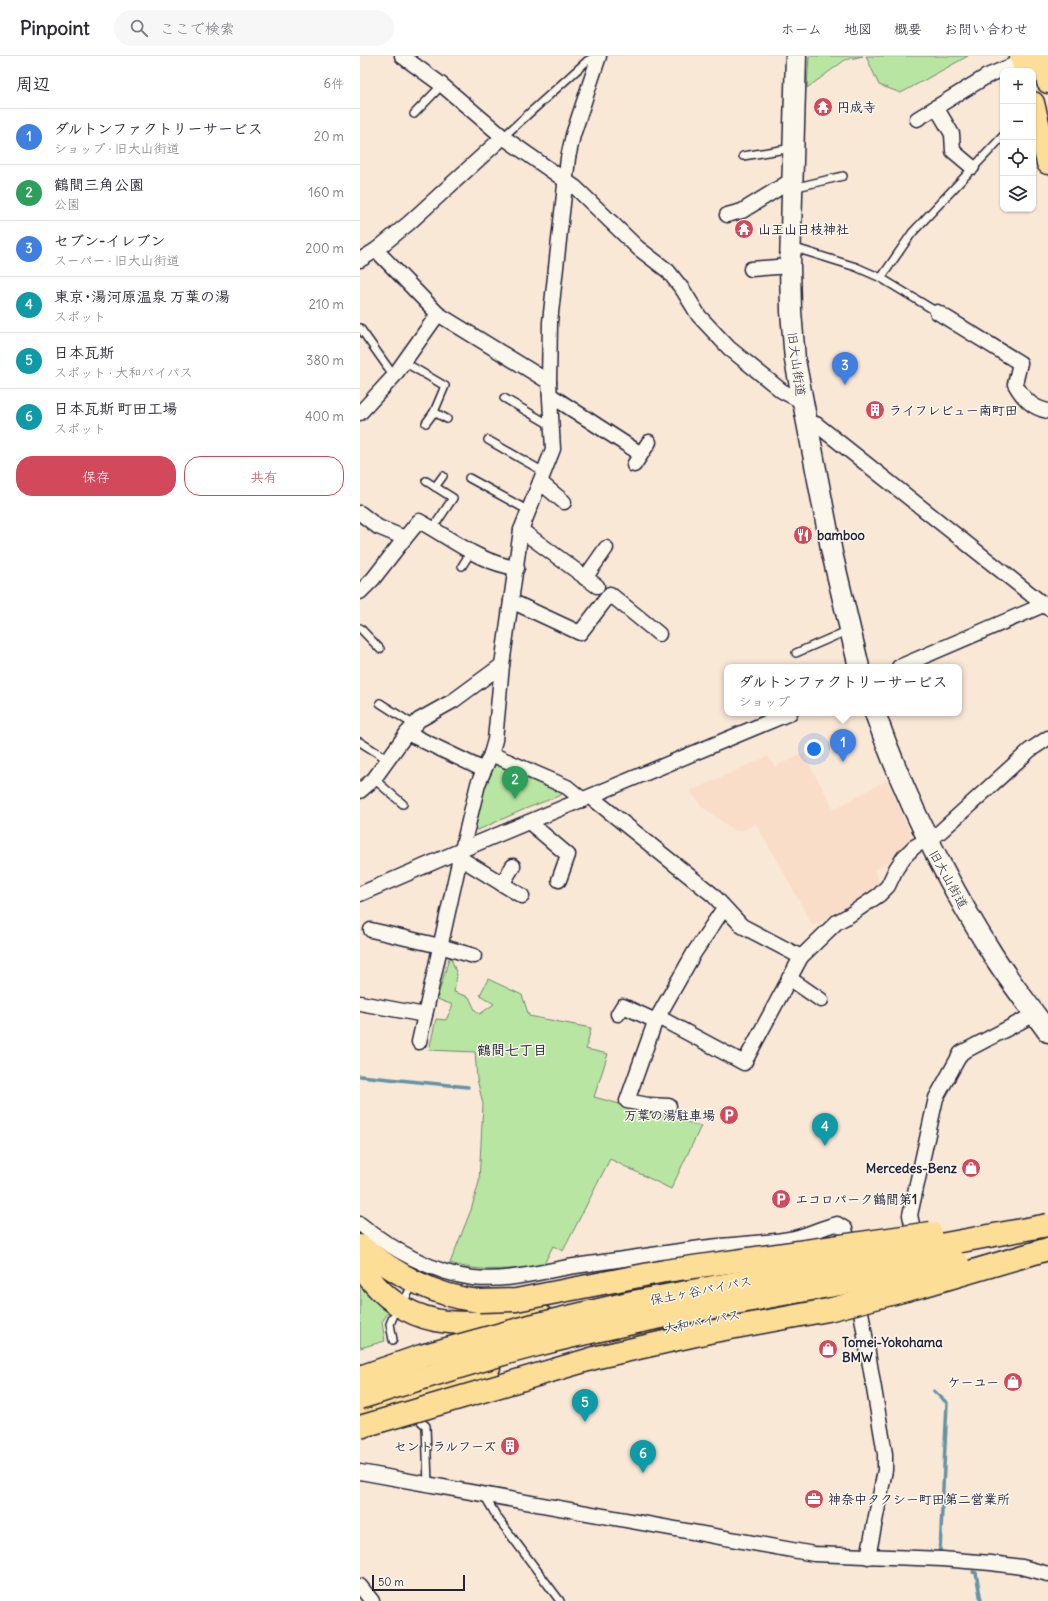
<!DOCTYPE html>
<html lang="ja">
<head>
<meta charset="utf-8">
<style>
  :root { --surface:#fff; --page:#f7f7f7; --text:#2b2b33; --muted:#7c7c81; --line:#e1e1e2; --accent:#d1495b }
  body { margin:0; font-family:Delius,"Klee One",sans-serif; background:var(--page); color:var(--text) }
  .controls { position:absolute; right:12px; top:12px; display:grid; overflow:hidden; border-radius:8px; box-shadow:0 1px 3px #0004 }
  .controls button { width:36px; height:36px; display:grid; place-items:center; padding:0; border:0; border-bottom:1px solid var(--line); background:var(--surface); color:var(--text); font:20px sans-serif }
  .scale { position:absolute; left:12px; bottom:10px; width:93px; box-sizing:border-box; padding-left:4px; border:2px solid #22223b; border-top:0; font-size:11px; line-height:14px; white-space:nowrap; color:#22223b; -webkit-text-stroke:3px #fbf7ec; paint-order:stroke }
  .you { position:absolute; left:454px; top:693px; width:14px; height:14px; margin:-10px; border:3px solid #fff; border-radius:50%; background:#1a73e8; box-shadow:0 0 0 6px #1a73e833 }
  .badge { display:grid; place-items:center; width:26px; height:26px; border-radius:50%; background:var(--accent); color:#fff; font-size:13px; font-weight:700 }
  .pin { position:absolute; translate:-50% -33px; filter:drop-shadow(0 1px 2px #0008) }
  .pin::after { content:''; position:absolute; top:21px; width:14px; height:12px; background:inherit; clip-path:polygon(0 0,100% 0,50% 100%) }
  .popup { position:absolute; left:364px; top:608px; width:238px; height:52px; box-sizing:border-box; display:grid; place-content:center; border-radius:8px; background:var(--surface); filter:drop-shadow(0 1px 3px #0005); font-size:13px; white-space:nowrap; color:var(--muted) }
  .popup b { font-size:15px; color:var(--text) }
  .popup::after { content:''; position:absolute; left:50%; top:100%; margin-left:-8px; border:8px solid transparent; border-top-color:var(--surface) }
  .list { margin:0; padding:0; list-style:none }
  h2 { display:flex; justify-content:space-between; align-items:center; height:52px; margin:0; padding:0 16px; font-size:17px }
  h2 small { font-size:13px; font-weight:400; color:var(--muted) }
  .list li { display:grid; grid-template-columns:26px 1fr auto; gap:12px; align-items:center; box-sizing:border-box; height:56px; padding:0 16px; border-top:1px solid var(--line) }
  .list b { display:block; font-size:15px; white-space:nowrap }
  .list p { margin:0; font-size:13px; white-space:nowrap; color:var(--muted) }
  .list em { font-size:13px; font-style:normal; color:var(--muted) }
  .actions { display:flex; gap:8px; padding:12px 16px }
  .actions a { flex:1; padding:9px 0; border:1px solid var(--accent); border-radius:16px; text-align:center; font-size:14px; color:var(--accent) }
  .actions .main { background:var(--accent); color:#fff }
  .icon { flex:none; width:22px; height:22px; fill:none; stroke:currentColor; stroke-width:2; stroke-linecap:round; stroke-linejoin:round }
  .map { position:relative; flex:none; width:688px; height:1545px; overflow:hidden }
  header { display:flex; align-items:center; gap:24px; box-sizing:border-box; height:56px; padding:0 20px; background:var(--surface); border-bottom:1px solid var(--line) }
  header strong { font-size:19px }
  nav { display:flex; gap:22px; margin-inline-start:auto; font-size:14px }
  .search { width:280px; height:36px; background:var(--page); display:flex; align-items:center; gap:10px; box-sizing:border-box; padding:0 14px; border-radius:22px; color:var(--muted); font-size:15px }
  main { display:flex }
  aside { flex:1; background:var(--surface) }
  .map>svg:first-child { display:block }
  .built { fill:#f9ddc9 }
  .green { fill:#b9e5a2; stroke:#6e846e }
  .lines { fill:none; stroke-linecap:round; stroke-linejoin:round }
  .stream { stroke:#6393a4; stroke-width:3.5 }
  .lane-casing { stroke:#22223b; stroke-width:10 }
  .street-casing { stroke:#22223b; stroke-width:17 }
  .secondary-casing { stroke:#22223b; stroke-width:23 }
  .highway-casing { stroke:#22223b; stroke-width:25 }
  .lane { stroke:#fbf7ec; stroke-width:7 }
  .street { stroke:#fbf7ec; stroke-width:14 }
  .secondary { stroke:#fbf7ec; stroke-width:20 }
  .highway { stroke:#fdde96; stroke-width:22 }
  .highway-bridge-casing { stroke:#22223b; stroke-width:25; stroke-linecap:butt }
  .highway-bridge { stroke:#fdde96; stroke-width:22 }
  .labels { text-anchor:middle; stroke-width:3; stroke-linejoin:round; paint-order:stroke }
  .poi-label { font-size:13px; font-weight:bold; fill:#22223b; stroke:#fbf7ec; text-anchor:start }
  .street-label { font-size:13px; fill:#22223b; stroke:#fbf7ec }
  .neighbourhood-label { font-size:14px; font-weight:bold; fill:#22223b; stroke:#fbf7ec }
</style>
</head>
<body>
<header>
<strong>Pinpoint</strong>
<div class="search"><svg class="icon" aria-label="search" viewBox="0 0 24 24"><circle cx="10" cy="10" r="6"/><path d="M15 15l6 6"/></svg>ここで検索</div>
<nav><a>ホーム</a><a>地図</a><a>概要</a><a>お問い合わせ</a></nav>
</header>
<main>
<aside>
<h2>周辺<small>6件</small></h2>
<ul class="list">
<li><span class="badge" style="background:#3f7fe0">1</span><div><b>ダルトンファクトリーサービス</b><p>ショップ · 旧大山街道</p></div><em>20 m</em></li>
<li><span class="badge" style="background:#2e9e5b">2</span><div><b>鶴間三角公園</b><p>公園</p></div><em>160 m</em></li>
<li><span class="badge" style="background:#3f7fe0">3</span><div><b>セブン-イレブン</b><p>スーパー · 旧大山街道</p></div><em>200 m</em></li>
<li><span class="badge" style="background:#0f9aa8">4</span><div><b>東京･湯河原温泉 万葉の湯</b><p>スポット</p></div><em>210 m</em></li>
<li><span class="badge" style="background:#0f9aa8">5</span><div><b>日本瓦斯</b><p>スポット · 大和バイパス</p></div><em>380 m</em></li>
<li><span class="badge" style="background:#0f9aa8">6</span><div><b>日本瓦斯 町田工場</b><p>スポット</p></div><em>400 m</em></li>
</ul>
<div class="actions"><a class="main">保存</a><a>共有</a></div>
</aside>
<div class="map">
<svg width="688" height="1545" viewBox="0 0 688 1545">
  <rect width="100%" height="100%" fill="#fae8d7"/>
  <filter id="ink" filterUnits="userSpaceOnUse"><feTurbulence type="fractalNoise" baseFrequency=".025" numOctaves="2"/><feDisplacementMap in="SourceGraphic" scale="8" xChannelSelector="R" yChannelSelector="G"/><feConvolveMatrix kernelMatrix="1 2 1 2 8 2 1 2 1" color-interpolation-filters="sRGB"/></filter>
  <g filter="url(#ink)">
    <polygon class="built" points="443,697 474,753 527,724 552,780 552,784 537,800 514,814 520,826 515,833 453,870 396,768 384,774 375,775 342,751 330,735 408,700 415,711"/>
    <g class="green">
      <polygon points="449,0 503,0 485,4 447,32"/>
      <polygon points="506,0 608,0 541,37 519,29"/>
      <path d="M138,707L205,735L201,739L165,753L118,774L112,772C117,754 122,715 138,707Z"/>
      <path d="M90,899L97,919L94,936L109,941L115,954L120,958L134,948L120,939L128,923L162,939L169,960L231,972L226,993L248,998L234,1041L341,1070L311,1133L250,1103L203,1195L193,1190L183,1210C151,1213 121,1217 90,1207L111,1154L119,1126L123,1048L117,1023L115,996L69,994L76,963L86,964L93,949L77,943Z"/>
      <polygon points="0,1224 30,1254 22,1266 25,1285 0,1292"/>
    </g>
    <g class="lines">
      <g class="stream">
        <polyline points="0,1020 108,1031"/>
        <polyline points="574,1335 587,1347 580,1496"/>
        <polyline points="613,1516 616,1517 621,1545"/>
      </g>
      <g class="lane-casing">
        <g id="lane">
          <polyline points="54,58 82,29"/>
          <polyline points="143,81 227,5 237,0"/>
          <polyline points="383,100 433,92"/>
          <polyline points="433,132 483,120"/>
          <polyline points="432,191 496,211 521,222 577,256"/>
          <polyline points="521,222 552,177 643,80"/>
          <polyline points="0,272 34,320"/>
          <polyline points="44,306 85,330 74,356 66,367"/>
          <polyline points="144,342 192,370"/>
          <polyline points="74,356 87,363"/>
          <polyline points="128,384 184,416"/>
          <polyline points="109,422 169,455"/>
          <polyline points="66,425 93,442 73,472"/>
          <polyline points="75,431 83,420"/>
          <polyline points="102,510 111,496"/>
          <polyline points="0,572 20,593"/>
          <polyline points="436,597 489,574"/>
          <polyline points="20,647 54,669"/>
          <polyline points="0,686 27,703"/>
          <polyline points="14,723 43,748"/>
          <polyline points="46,1241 50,1234"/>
          <polyline points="33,1284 30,1268 33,1261"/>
          <polyline points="54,1359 66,1370 68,1428"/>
          <polyline points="124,1439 137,1461 200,1545"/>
        </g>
      </g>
      <g class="street-casing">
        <g id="street">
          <polyline points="42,0 82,29 143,81 216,132 278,192 308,215 323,234 339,260 369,292 422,335 443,346"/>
          <polyline points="576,51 592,78 593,95 612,111"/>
          <polyline points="557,63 627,20 663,5"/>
          <polyline points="367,159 382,155 432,124"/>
          <polyline points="16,194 78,258 189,326"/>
          <polyline points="0,204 16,194 49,167 143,81"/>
          <polyline points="391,213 430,210"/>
          <path d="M577,256L660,307L655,328C663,342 672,352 688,355"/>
          <polyline points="190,339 281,398"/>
          <polyline points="0,357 34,320 78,258"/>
          <polyline points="446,366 456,368 688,552"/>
          <polyline points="274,409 289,386"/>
          <polyline points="180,426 204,446"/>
          <path d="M0,457L18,471L45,482L59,465C91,482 119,507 157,512"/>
          <polyline points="161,474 237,530"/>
          <polyline points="225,522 246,492"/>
          <polyline points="0,536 13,523 45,482"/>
          <polyline points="151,545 220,577 250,538 299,578"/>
          <polyline points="539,611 688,547"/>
          <polyline points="47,677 124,714"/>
          <polyline points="131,698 207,731 223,744"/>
          <polyline points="0,735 14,723 47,677 59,664 93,645 142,609"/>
          <polyline points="231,741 353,839 382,870 441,901"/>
          <polyline points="169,766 208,799 199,824"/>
          <polyline points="100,802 162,840"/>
          <polyline points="142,828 153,810"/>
          <polyline points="0,838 118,787 430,657"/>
          <polyline points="11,874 80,890 114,900"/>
          <polyline points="429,922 461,944"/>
          <polyline points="0,947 65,959"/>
          <polyline points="258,958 263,950 296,965"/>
          <polyline points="298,961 384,1007 441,901 477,866 488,860 519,839 528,830 536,813 544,801 554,791 580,776 670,694 688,682"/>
          <polyline points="59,986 100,802 118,728 131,698 135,684 142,609 161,474 193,393 189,326 190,266 208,102 213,79 239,0"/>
          <polyline points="309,1050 288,1049 267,1045 295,966 334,897 364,852"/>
          <path d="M0,1168C31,1193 73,1217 113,1222C148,1226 182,1215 215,1210C257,1204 299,1198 341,1192C372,1188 403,1188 434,1182C449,1179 462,1171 477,1168L485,1173L491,1196"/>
          <polyline points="556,1187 550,1159 576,1042 601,997 675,958"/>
          <polyline points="498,1238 525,1398 525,1414 508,1501"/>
          <polyline points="0,1416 454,1498 582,1503 631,1507 662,1511 688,1518"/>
          <polyline points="0,1530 12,1545"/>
        </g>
      </g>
      <g class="secondary-casing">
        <g id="secondary">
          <polyline points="436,0 430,210 431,255 435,304 472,497 499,611"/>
          <path d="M515,657C545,742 585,823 633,899C650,926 670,951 688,976"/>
        </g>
      </g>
      <g class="highway-casing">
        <g id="highway">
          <polyline points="661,0 665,15"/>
          <polyline points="682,0 688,26"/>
          <polyline points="673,47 688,107"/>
          <path d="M0,1190C36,1218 73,1240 119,1245"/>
          <path d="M0,1209C47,1281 106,1269 181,1260"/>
          <polyline points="243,1284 427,1248"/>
          <polyline points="0,1356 72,1333 129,1311"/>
        </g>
      </g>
      <use href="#lane" class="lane"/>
      <use href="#street" class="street"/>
      <use href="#secondary" class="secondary"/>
      <use href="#highway" class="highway"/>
      <g class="highway-bridge-casing">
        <g id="highway-bridge">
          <polyline points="119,1245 156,1244 305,1215 571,1177"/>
          <polyline points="0,1321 61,1300 170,1270 273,1246 688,1169"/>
          <path d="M0,1342C59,1323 118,1304 177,1289C316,1254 458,1233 598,1207"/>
          <polyline points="0,1371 238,1301 349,1276 468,1254 562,1230 688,1193"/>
        </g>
      </g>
      <use href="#highway-bridge" class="highway-bridge"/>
    </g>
  </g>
  <defs>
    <g id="temple-disc" transform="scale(1)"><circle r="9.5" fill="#d1495b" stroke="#fbf7ec"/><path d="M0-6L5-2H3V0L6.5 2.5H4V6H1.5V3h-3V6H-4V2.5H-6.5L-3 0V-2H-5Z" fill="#fff"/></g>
    <g id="building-disc" transform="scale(1)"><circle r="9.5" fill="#d1495b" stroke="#fbf7ec"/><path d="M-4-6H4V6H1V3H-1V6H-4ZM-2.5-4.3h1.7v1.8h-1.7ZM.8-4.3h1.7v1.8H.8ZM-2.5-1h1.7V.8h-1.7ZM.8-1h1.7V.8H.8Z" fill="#fff"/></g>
    <g id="restaurant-disc" transform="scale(1)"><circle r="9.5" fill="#d1495b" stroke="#fbf7ec"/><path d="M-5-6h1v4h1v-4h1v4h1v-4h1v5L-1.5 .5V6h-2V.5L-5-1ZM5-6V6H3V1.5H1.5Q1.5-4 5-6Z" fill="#fff"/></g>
    <g id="parking-disc" transform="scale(1)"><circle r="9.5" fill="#d1495b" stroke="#fbf7ec"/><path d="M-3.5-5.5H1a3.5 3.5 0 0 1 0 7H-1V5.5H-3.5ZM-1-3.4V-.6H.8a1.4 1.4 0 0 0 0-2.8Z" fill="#fff"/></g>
    <g id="shop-disc" transform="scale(1)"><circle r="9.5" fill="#d1495b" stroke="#fbf7ec"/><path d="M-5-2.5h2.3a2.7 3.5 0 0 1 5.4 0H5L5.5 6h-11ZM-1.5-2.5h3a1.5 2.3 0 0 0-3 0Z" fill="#fff"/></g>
    <g id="office-disc" transform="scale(1)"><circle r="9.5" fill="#d1495b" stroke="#fbf7ec"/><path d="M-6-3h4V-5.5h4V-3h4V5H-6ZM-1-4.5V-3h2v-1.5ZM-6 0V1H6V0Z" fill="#fff"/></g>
  </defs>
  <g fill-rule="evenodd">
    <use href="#temple-disc" x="463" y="51"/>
    <use href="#temple-disc" x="384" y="173"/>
    <use href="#building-disc" x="515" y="354"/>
    <use href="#restaurant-disc" x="443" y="479"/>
    <use href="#parking-disc" x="369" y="1059"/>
    <use href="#shop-disc" x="611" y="1112"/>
    <use href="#parking-disc" x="421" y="1143"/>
    <use href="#shop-disc" x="468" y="1293"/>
    <use href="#shop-disc" x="653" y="1326"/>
    <use href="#building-disc" x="150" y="1390"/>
    <use href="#office-disc" x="454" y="1443"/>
  </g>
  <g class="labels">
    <g class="poi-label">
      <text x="477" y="56">円成寺</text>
      <text x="398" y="178">山王山日枝神社</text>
      <text x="529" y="359">ライフレビュー南町田</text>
      <text x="457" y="484">bamboo</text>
      <text x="355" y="1064" text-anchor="end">万葉の湯駐車場</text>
      <text x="597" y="1117" text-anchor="end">Mercedes-Benz</text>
      <text x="435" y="1148">エコロパーク鶴間第1</text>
      <text x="482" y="1291">Tomei-Yokohama<tspan x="482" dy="15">BMW</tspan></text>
      <text x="639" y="1331" text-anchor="end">ケーユー</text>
      <text x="136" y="1395" text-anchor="end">セントラルフーズ</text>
      <text x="468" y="1448">神奈中タクシー町田第二営業所</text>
    </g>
    <g class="street-label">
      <text transform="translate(437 308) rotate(82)" y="5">旧大山街道</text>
      <text transform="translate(589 823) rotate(61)" y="5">旧大山街道</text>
      <text transform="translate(341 1234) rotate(-11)" y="5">保土ヶ谷バイパス</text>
      <text transform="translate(342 1265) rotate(-11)" y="5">大和バイパス</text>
    </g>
    <g class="neighbourhood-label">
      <text x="152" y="999">鶴間七丁目</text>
    </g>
  </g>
</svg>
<div class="controls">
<button>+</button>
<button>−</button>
<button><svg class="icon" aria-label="locate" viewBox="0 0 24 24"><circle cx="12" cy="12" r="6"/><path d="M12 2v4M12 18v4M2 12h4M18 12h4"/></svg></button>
<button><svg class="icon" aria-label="layers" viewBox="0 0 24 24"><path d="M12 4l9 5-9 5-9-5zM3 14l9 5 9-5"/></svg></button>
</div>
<div class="scale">50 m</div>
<div class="you"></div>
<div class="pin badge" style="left:483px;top:706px;background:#3f7fe0">1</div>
<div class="popup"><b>ダルトンファクトリーサービス</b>ショップ</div>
<div class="pin badge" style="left:155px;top:743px;background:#2e9e5b">2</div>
<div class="pin badge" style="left:485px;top:329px;background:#3f7fe0">3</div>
<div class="pin badge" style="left:465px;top:1090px;background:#0f9aa8">4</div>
<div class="pin badge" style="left:225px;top:1366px;background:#0f9aa8">5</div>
<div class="pin badge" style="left:283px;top:1417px;background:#0f9aa8">6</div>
</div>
</main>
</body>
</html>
